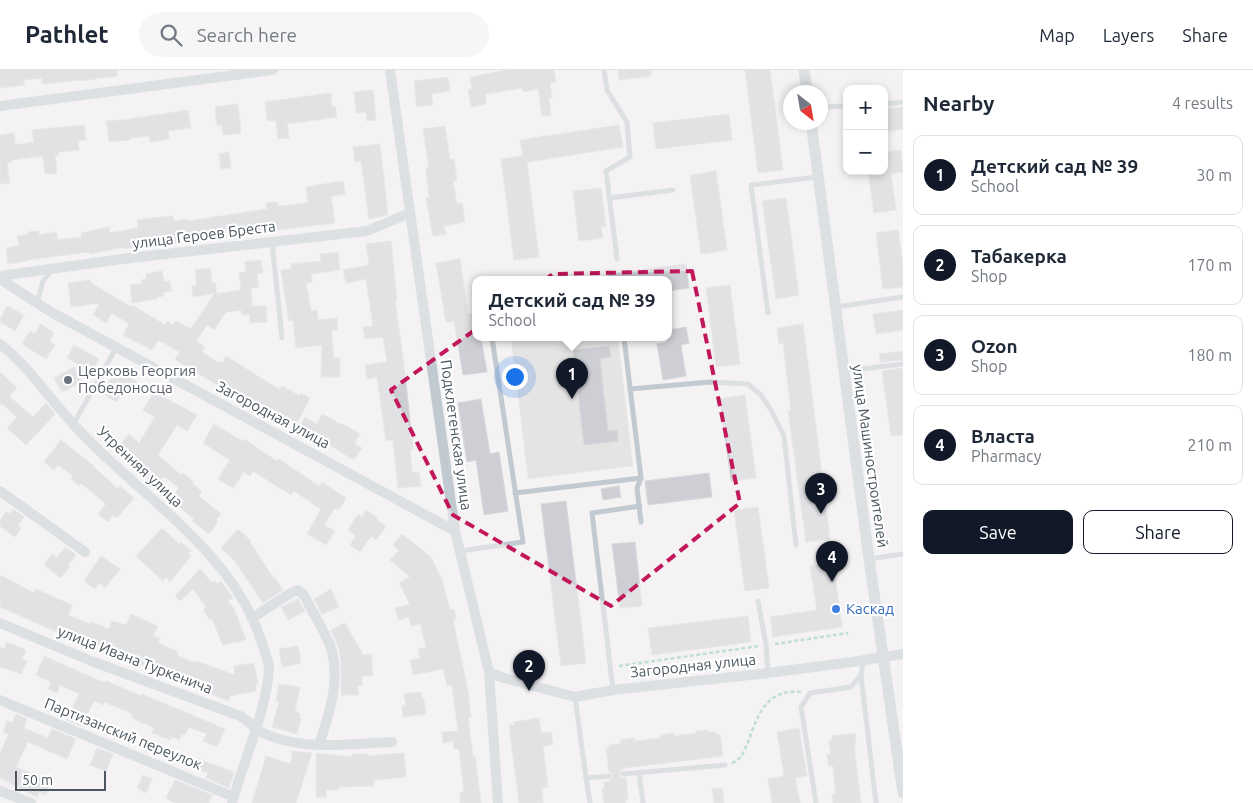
<!DOCTYPE html>
<html lang="en">
<head>
<meta charset="utf-8">
<style>
  :root { --surface:#fff; --page:#f6f6f7; --text:#1f2937; --muted:#747a83; --line:#e0e1e3; --accent:#111827 }
  body { margin:0; font-family:Ubuntu,sans-serif; background:var(--page); color:var(--text) }
  .controls { position:absolute; right:15px; top:15px; display:grid; overflow:hidden; border-radius:10px; box-shadow:0 2px 8px #0003 }
  .controls button { width:45px; height:45px; display:grid; place-items:center; padding:0; border:0; border-bottom:1px solid var(--line); background:var(--surface); color:var(--text); font:25px sans-serif }
  .compass { position:absolute; left:783px; top:15px; width:45px; height:45px; border-radius:50%; background:var(--surface); box-shadow:0 2px 8px #0003; rotate:149deg }
  .scale { position:absolute; left:15px; bottom:12px; width:91px; box-sizing:border-box; padding-left:5px; border:2px solid #4b565f; border-top:0; font-size:14px; line-height:18px; white-space:nowrap; color:#4b565f; -webkit-text-stroke:4px #fff; paint-order:stroke }
  .you { position:absolute; left:514px; top:306px; width:18px; height:18px; margin:-12px; border:4px solid #fff; border-radius:50%; background:#1a73e8; box-shadow:0 0 0 8px #1a73e833 }
  .badge { display:grid; place-items:center; width:32px; height:32px; border-radius:50%; background:var(--accent); color:#fff; font-size:16px; font-weight:700 }
  .pin { position:absolute; translate:-50% -41px; filter:drop-shadow(0 1px 2px #0008) }
  .pin::after { content:''; position:absolute; top:26px; width:18px; height:15px; background:inherit; clip-path:polygon(0 0,100% 0,50% 100%) }
  .popup { position:absolute; left:472px; top:206px; width:200px; height:65px; box-sizing:border-box; display:grid; place-content:center; border-radius:10px; background:var(--surface); filter:drop-shadow(0 1px 4px #0005); font-size:16px; white-space:nowrap; color:var(--muted) }
  .popup b { font-size:19px; color:var(--text) }
  .popup::after { content:''; position:absolute; left:50%; top:100%; margin-left:-10px; border:10px solid transparent; border-top-color:var(--surface) }
  .list { margin:0; padding:0; list-style:none }
  h2 { display:flex; justify-content:space-between; align-items:center; height:65px; margin:0; padding:0 20px; font-size:21px }
  h2 small { font-size:16px; font-weight:400; color:var(--muted) }
  .list li { display:grid; grid-template-columns:32px 1fr auto; gap:15px; align-items:center; box-sizing:border-box; height:80px; margin:0 10px 10px; padding:0 10px; border:1px solid var(--line); border-radius:10px }
  .list b { display:block; font-size:19px; white-space:nowrap }
  .list p { margin:0; font-size:16px; white-space:nowrap; color:var(--muted) }
  .list em { font-size:16px; font-style:normal; color:var(--muted) }
  .actions { display:flex; gap:10px; padding:15px 20px }
  .actions a { flex:1; padding:11px 0; border:1px solid var(--accent); border-radius:10px; text-align:center; font-size:18px; color:var(--accent) }
  .actions .main { background:var(--accent); color:#fff }
  .icon { flex:none; width:28px; height:28px; fill:none; stroke:currentColor; stroke-width:2; stroke-linecap:round; stroke-linejoin:round }
  .map { position:relative; flex:none; width:903px; height:733px; overflow:hidden }
  header { display:flex; align-items:center; gap:30px; box-sizing:border-box; height:70px; padding:0 25px; background:var(--surface); border-bottom:1px solid var(--line) }
  header strong { font-size:24px }
  nav { display:flex; gap:28px; margin-inline-start:auto; font-size:18px }
  .search { width:350px; height:45px; background:var(--page); display:flex; align-items:center; gap:12px; box-sizing:border-box; padding:0 18px; border-radius:28px; color:var(--muted); font-size:19px }
  main { display:flex }
  aside { flex:1; background:var(--surface) }
  .map>svg:first-child { display:block }
  .education { fill:#e5e4e4 }
  .building { fill:#cdcfd4; stroke:#d7d9dd }
  .lines { fill:none; stroke-linecap:round; stroke-linejoin:round }
  .path { stroke:#7fcaa3; stroke-width:2.5; stroke-dasharray:4 2.5; stroke-linecap:butt }
  .service { stroke:#c1cad0; stroke-width:5 }
  .minor { stroke:#c1cad0; stroke-width:10 }
  .tertiary { stroke:#c1cad0; stroke-width:11 }
  .marked { fill:none; stroke:#c2185b; stroke-width:4; stroke-dasharray:10 6; stroke-linejoin:round }
  .worship-dot { fill:#6b7280; stroke:#fff; stroke-width:2 }
  .shop-dot { fill:#3f7fe0; stroke:#fff; stroke-width:2 }
  .labels { text-anchor:middle; stroke-width:4.5; stroke-linejoin:round; paint-order:stroke }
  .street-label { font-size:15px; fill:#4b565f; stroke:#fff }
  .worship-label { font-size:15px; fill:#5b616d; stroke:#fff; text-anchor:start }
  .shop-label { font-size:15px; fill:#366cbe; stroke:#fff; text-anchor:start }
</style>
</head>
<body>
<header>
<strong>Pathlet</strong>
<div class="search"><svg class="icon" aria-label="search" viewBox="0 0 24 24"><circle cx="10" cy="10" r="6"/><path d="M15 15l6 6"/></svg>Search here</div>
<nav><a>Map</a><a>Layers</a><a>Share</a></nav>
</header>
<main>
<div class="map">
<svg width="903" height="733" viewBox="0 0 903 733">
  <rect width="100%" height="100%" fill="#f4f2f3"/>
  <polygon class="education" points="511,268 618,268 633,396 528,409"/>
  <g class="building">
    <polygon points="0,0 117,0 117,6 81,11 80,10 42,14 42,8 24,10 24,15 0,18"/>
    <polygon points="507,0 554,0 556,12 550,13 552,27 549,28 551,45 542,46 538,19 523,22 522,18 485,24 486,34 471,37 468,19 472,19 470,7"/>
    <polygon points="618,0 651,0 651,6 619,10"/>
    <polygon points="745,0 770,0 783,100 758,103"/>
    <polygon points="448,7 450,21 431,24 433,35 417,37 414,11"/>
    <polygon points="373,20 376,50 367,51 366,42 356,43 354,22"/>
    <polygon points="331,23 332,37 335,36 337,47 287,54 289,68 278,69 276,51 267,50 265,32"/>
    <polygon points="238,34 241,63 223,65 222,55 217,56 215,37"/>
    <polygon points="903,37 903,59 884,62 884,39"/>
    <polygon points="188,40 191,58 168,61 169,69 150,72 149,66 130,68 130,70 109,72 106,51 123,50"/>
    <polygon points="729,44 732,70 656,79 653,53"/>
    <polygon points="84,55 86,70 78,71 79,80 58,82 58,85 55,85 57,103 45,104 43,86 12,90 12,92 7,93 10,113 0,114 0,65 14,63 15,75 34,72 32,60"/>
    <polygon points="619,55 623,77 527,92 539,187 514,190 501,89 523,86 520,70"/>
    <polygon points="445,56 450,90 454,89 457,111 453,111 457,134 462,133 465,152 444,156 446,164 433,166 426,128 429,127 426,98 429,98 423,59"/>
    <polygon points="380,74 388,145 369,149 361,91 355,92 353,77"/>
    <polygon points="901,80 903,102 891,104 896,140 874,143 868,101 884,101 884,82"/>
    <polygon points="229,82 231,98 221,99 219,84"/>
    <polygon points="716,101 727,180 701,184 690,105"/>
    <polygon points="343,111 345,124 331,126 335,153 263,162 263,163 242,166 241,156 221,160 222,167 168,175 168,172 125,179 125,177 90,184 89,182 27,190 27,191 8,194 6,178 19,176 17,166 29,164 28,162 39,161 39,165 56,162 58,170 82,167 81,163 109,157 110,163 138,158 137,150 152,148 173,146 174,151 187,149 188,151 267,139 266,133 277,132 278,136 308,133 306,117"/>
    <polygon points="601,118 606,157 601,157 603,168 579,171 573,121"/>
    <polygon points="786,128 799,225 776,229 762,131"/>
    <polygon points="898,160 903,195 903,217 883,219 876,163"/>
    <polygon points="391,171 397,230 395,230 405,303 413,379 410,379 412,403 419,402 421,416 398,418 393,370 386,371 377,307 367,309 365,295 387,292 383,267 365,269 363,257 373,256 366,209 346,213 343,200 369,195 366,174"/>
    <polygon points="338,182 340,200 311,204 312,212 306,213 311,241 317,240 318,250 337,248 338,260 331,261 334,288 340,288 340,307 321,307 322,275 296,278 293,250 289,251 281,200 291,199 291,194 321,191 320,184"/>
    <polygon points="460,189 468,244 476,243 476,268 481,268 487,302 463,305 454,251 446,252 436,193"/>
    <polygon points="261,190 263,203 257,204 259,217 251,218 252,236 266,236 267,252 250,253 250,244 242,245 241,240 226,242 214,260 207,255 196,271 205,277 202,282 219,293 220,291 223,292 226,286 280,320 282,316 300,326 301,323 310,328 297,353 258,333 257,335 237,322 235,325 195,302 175,289 180,282 158,270 152,280 123,265 129,254 112,243 106,253 93,245 100,233 71,237 68,213 90,210 91,213 133,238 132,235 165,255 167,251 173,255 175,251 191,259 214,224 241,220 239,203 246,202 245,192"/>
    <polygon points="686,194 689,218 668,221 668,210 607,210 607,204"/>
    <polygon points="210,198 212,213 215,213 217,223 193,227 192,216 197,215 195,200"/>
    <polygon points="162,201 164,212 170,211 172,221 163,222 164,226 157,227 157,229 132,233 130,215 142,214 141,210 146,209 146,204"/>
    <polygon points="730,215 740,294 716,297 706,218"/>
    <polygon points="7,236 24,245 15,261 0,252 0,249"/>
    <polygon points="903,240 903,260 876,264 873,244"/>
    <polygon points="41,254 54,263 49,272 55,275 46,289 22,274 30,261 35,264"/>
    <polygon points="803,254 830,469 806,472 788,341 791,340 783,273 779,274 777,258"/>
    <polygon points="686,257 689,273 681,275 686,306 663,310 657,274 667,272 666,268 668,268 668,260"/>
    <polygon points="74,275 99,289 92,302 67,288"/>
    <polygon points="609,276 611,287 600,289 608,361 617,360 618,371 584,375 573,280"/>
    <polygon points="903,281 903,290 880,292 879,284"/>
    <polygon points="74,297 82,312 62,322 54,308"/>
    <polygon points="903,298 903,365 891,366 882,301"/>
    <polygon points="117,300 137,312 130,323 125,319 116,332 102,323"/>
    <polygon points="0,302 17,318 9,326 33,347 46,333 55,344 26,375 7,358 17,347 2,334 0,336"/>
    <polygon points="154,322 197,345 187,361 177,355 158,385 181,405 183,403 193,411 192,413 202,422 199,426 221,444 216,450 218,452 209,464 192,451 194,449 170,429 179,418 164,406 156,415 116,379 129,364 139,373 155,347 143,340"/>
    <polygon points="745,325 756,408 731,411 720,329"/>
    <polygon points="481,329 490,384 499,382 508,441 484,445 476,390 467,392 458,333"/>
    <polygon points="322,344 342,355 343,354 360,364 354,374 362,378 354,390 321,370 298,359 305,347 317,354"/>
    <polygon points="214,354 242,371 244,369 277,391 279,389 319,416 322,412 346,428 339,440 335,438 324,455 335,461 326,475 307,464 321,439 294,421 291,425 253,401 250,406 244,402 233,418 218,409 230,390 203,373"/>
    <polygon points="61,370 94,396 94,397 118,419 120,416 134,428 117,448 113,445 108,452 98,444 106,434 81,413 79,416 71,409 73,406 58,395 54,400 44,392"/>
    <polygon points="709,403 712,427 648,435 645,411"/>
    <polygon points="619,416 621,427 603,430 601,419"/>
    <polygon points="566,431 586,593 561,596 541,434"/>
    <polygon points="758,437 769,518 745,521 734,440"/>
    <polygon points="13,439 24,447 18,455 21,458 15,467 0,456 0,450 6,441 10,444"/>
    <polygon points="366,440 377,447 376,449 386,456 376,470 371,466 360,482 350,475 356,466 348,460 358,444 362,447"/>
    <polygon points="162,458 179,474 181,472 191,481 188,484 191,486 170,512 166,507 163,511 136,486"/>
    <polygon points="238,459 251,471 250,472 274,509 275,508 283,520 263,533 234,490 221,478"/>
    <polygon points="402,464 431,487 442,510 450,540 454,539 456,549 453,550 468,621 471,647 468,647 473,687 475,686 481,733 460,733 460,723 464,722 459,679 454,679 453,671 443,673 442,662 458,661 452,615 447,616 443,599 413,605 410,590 420,588 418,579 426,577 420,554 411,556 409,547 399,550 395,538 410,534 399,513 410,507 390,490 399,480 393,475"/>
    <polygon points="635,472 642,536 620,538 612,474"/>
    <polygon points="65,477 76,485 68,495 70,497 61,508 44,495 52,484 57,488"/>
    <polygon points="101,486 120,499 105,518 99,513 95,519 84,511"/>
    <polygon points="833,492 842,557 773,567 770,547 817,540 810,496"/>
    <polygon points="200,499 212,513 215,511 217,514 221,511 231,525 233,528 228,531 234,539 246,569 236,573 235,571 223,576 212,548 210,550 203,540 206,537 193,519 180,531 175,526"/>
    <polygon points="0,505 34,523 36,519 72,535 68,545 90,554 91,552 109,559 112,551 126,555 131,544 146,551 158,556 153,566 160,569 158,573 178,582 177,585 195,593 196,591 235,605 234,596 254,593 258,614 255,615 256,621 230,626 228,631 135,592 106,578 67,563 66,566 0,537"/>
    <polygon points="331,519 339,537 322,544 314,529"/>
    <polygon points="298,529 305,541 288,550 281,537"/>
    <polygon points="748,546 751,572 652,585 648,558"/>
    <polygon points="345,553 363,585 371,584 373,606 362,606 362,615 357,616 359,625 341,625 341,592 339,579 331,560"/>
    <polygon points="7,572 26,580 22,589 27,591 21,604 0,597 0,577 4,579"/>
    <polygon points="298,576 301,593 282,597 279,579"/>
    <polygon points="44,586 105,613 106,611 142,626 142,624 225,659 217,677 203,671 207,664 189,657 185,665 182,664 179,670 172,667 170,670 152,663 154,658 132,648 133,644 104,632 103,635 94,631 81,656 66,650 79,624 60,615 57,623 48,619 51,612 36,605"/>
    <polygon points="279,614 300,617 295,641 300,644 299,648 301,648 297,664 272,657 279,632 276,631"/>
    <polygon points="421,622 422,629 424,629 426,644 403,647 402,635 406,635 404,624"/>
    <polygon points="16,644 27,649 24,658 48,668 52,659 76,669 67,689 28,672 16,697 51,712 46,725 39,722 37,727 0,708 0,683 9,664 3,662 7,651 12,653"/>
    <polygon points="539,648 541,663 551,662 553,674 543,677 548,717 542,718 543,733 519,733 509,655 514,655 514,652"/>
    <polygon points="799,658 807,706 795,708 800,733 772,733 768,709 784,706 777,662"/>
    <polygon points="708,660 708,662 716,662 716,665 720,664 723,686 624,698 620,701 619,705 621,708 626,708 628,729 625,729 626,733 604,733 602,718 605,718 604,712 610,711 613,706 612,703 609,702 606,678 609,678 609,675 621,674 620,670 635,668 635,671 661,668 661,665 674,663 674,666 696,663 696,661"/>
    <polygon points="855,663 856,675 854,675 861,733 833,733 832,724 835,724 835,717 833,696 829,696 827,684 831,684 829,671 832,670 832,666"/>
    <polygon points="97,678 113,684 106,701 90,695"/>
    <polygon points="292,681 312,683 296,733 252,733 266,686 291,694"/>
    <polygon points="316,683 352,687 353,684 368,684 368,686 404,683 406,707 374,710 374,716 338,717 338,720 326,720 326,727 316,727"/>
    <polygon points="196,688 234,702 229,718 206,708 208,703 193,697"/>
    <polygon points="143,705 152,709 146,723 137,718"/>
    <polygon points="175,710 212,725 209,733 175,733 166,728"/>
    <polygon points="722,718 724,733 714,733 712,719"/>
  </g>
  <g class="lines">
    <g class="path">
      <polyline points="775,574 848,563"/>
      <polyline points="619,596 759,576"/>
      <path d="M732,693C756,687 747,616 801,622"/>
    </g>
    <g class="service">
      <polyline points="604,0 607,20 627,52 630,87 606,101 617,189"/>
      <polyline points="884,34 903,32"/>
      <polyline points="820,37 847,36"/>
      <polyline points="610,128 673,120"/>
      <polyline points="272,172 282,268"/>
      <polyline points="37,233 43,211 52,200"/>
      <polyline points="836,237 903,227"/>
      <polyline points="768,243 751,115 817,107"/>
      <polyline points="624,268 641,408 637,418 641,452"/>
      <polyline points="844,301 903,294"/>
      <polyline points="630,319 710,312 748,314 761,325 771,340 784,366 796,475"/>
      <polyline points="73,355 116,278"/>
      <polyline points="515,423 641,408"/>
      <polyline points="460,481 523,472 492,268"/>
      <polyline points="869,489 903,484"/>
      <polyline points="758,531 766,575 768,603"/>
      <polyline points="861,605 876,733"/>
      <polyline points="613,620 592,443 640,436"/>
      <polyline points="575,627 586,708"/>
      <polyline points="639,703 643,733"/>
      <polyline points="623,704 725,695"/>
      <polyline points="590,733 586,708 609,706"/>
      <polyline points="816,733 801,637 810,623 851,617 861,605 863,591"/>
    </g>
    <g class="minor">
      <polyline points="390,0 455,461 489,602 498,733"/>
      <polyline points="0,36 273,0"/>
      <polyline points="0,206 122,189 367,161 410,143"/>
      <polyline points="0,209 51,242 455,461"/>
      <path d="M0,274C29,297 49,328 74,355C137,425 232,478 262,573C264,581 269,590 269,598C267,640 243,692 232,733"/>
      <polyline points="0,421 85,482"/>
      <path d="M252,548L289,524L298,520L304,525C311,540 328,566 332,581C340,613 329,644 319,675"/>
      <path d="M0,553L94,592L240,646C251,652 254,659 265,664C304,681 351,674 392,672"/>
      <polyline points="489,602 504,608 575,627 613,620 768,603 852,592 903,584"/>
      <polyline points="0,630 234,727"/>
      <polyline points="0,721 31,733"/>
    </g>
    <g class="tertiary">
      <polyline points="804,0 807,22"/>
      <polyline points="811,52 869,489 903,723"/>
    </g>
  </g>
  <path d="M0 0H903V733H0ZM692,201L740,433L611,536L453,445L391,320L553,204Z" fill="#f4f2f3" fill-opacity=".55" fill-rule="evenodd"/>
  <path class="marked" d="M692,201L740,433L611,536L453,445L391,320L553,204Z"/>
  <circle class="worship-dot" cx="68" cy="310" r="5"/>
  <circle class="shop-dot" cx="836" cy="539" r="5"/>
  <g class="labels">
    <g class="street-label">
      <text transform="translate(204 165) rotate(-7)" y="5">улица Героев Бреста</text>
      <text transform="translate(273 345) rotate(28)" y="5">Загородная улица</text>
      <text transform="translate(456 365) rotate(82)" y="5">Подклетенская улица</text>
      <text transform="translate(870 386) rotate(82)" y="5">улица Машиностроителей</text>
      <text transform="translate(140 397) rotate(43)" y="5">Утренняя улица</text>
      <text transform="translate(135 590) rotate(21)" y="5">улица Ивана Туркенича</text>
      <text transform="translate(693 596) rotate(-6)" y="5">Загородная улица</text>
      <text transform="translate(123 664) rotate(22)" y="5">Партизанский переулок</text>
    </g>
    <g class="worship-label">
      <text x="78" y="306">Церковь Георгия<tspan x="78" dy="17">Победоносца</tspan></text>
    </g>
    <g class="shop-label">
      <text x="846" y="544">Каскад</text>
    </g>
  </g>
</svg>
<div class="controls">
<button>+</button>
<button>−</button>
</div>
<svg class="compass" viewBox="-18 -18 36 36"><path d="M0-13l5 13h-10z" fill="#e53935"/><path d="M0 13l5-13h-10z" fill="#747a83"/></svg>
<div class="scale">50 m</div>
<div class="you"></div>
<div class="pin badge" style="left:572px;top:329px">1</div>
<div class="popup"><b>Детский сад № 39</b>School</div>
<div class="pin badge" style="left:529px;top:621px">2</div>
<div class="pin badge" style="left:821px;top:444px">3</div>
<div class="pin badge" style="left:832px;top:512px">4</div>
</div>
<aside>
<h2>Nearby<small>4 results</small></h2>
<ul class="list">
<li><span class="badge">1</span><div><b>Детский сад № 39</b><p>School</p></div><em>30 m</em></li>
<li><span class="badge">2</span><div><b>Табакерка</b><p>Shop</p></div><em>170 m</em></li>
<li><span class="badge">3</span><div><b>Ozon</b><p>Shop</p></div><em>180 m</em></li>
<li><span class="badge">4</span><div><b>Власта</b><p>Pharmacy</p></div><em>210 m</em></li>
</ul>
<div class="actions"><a class="main">Save</a><a>Share</a></div>
</aside>
</main>
</body>
</html>
